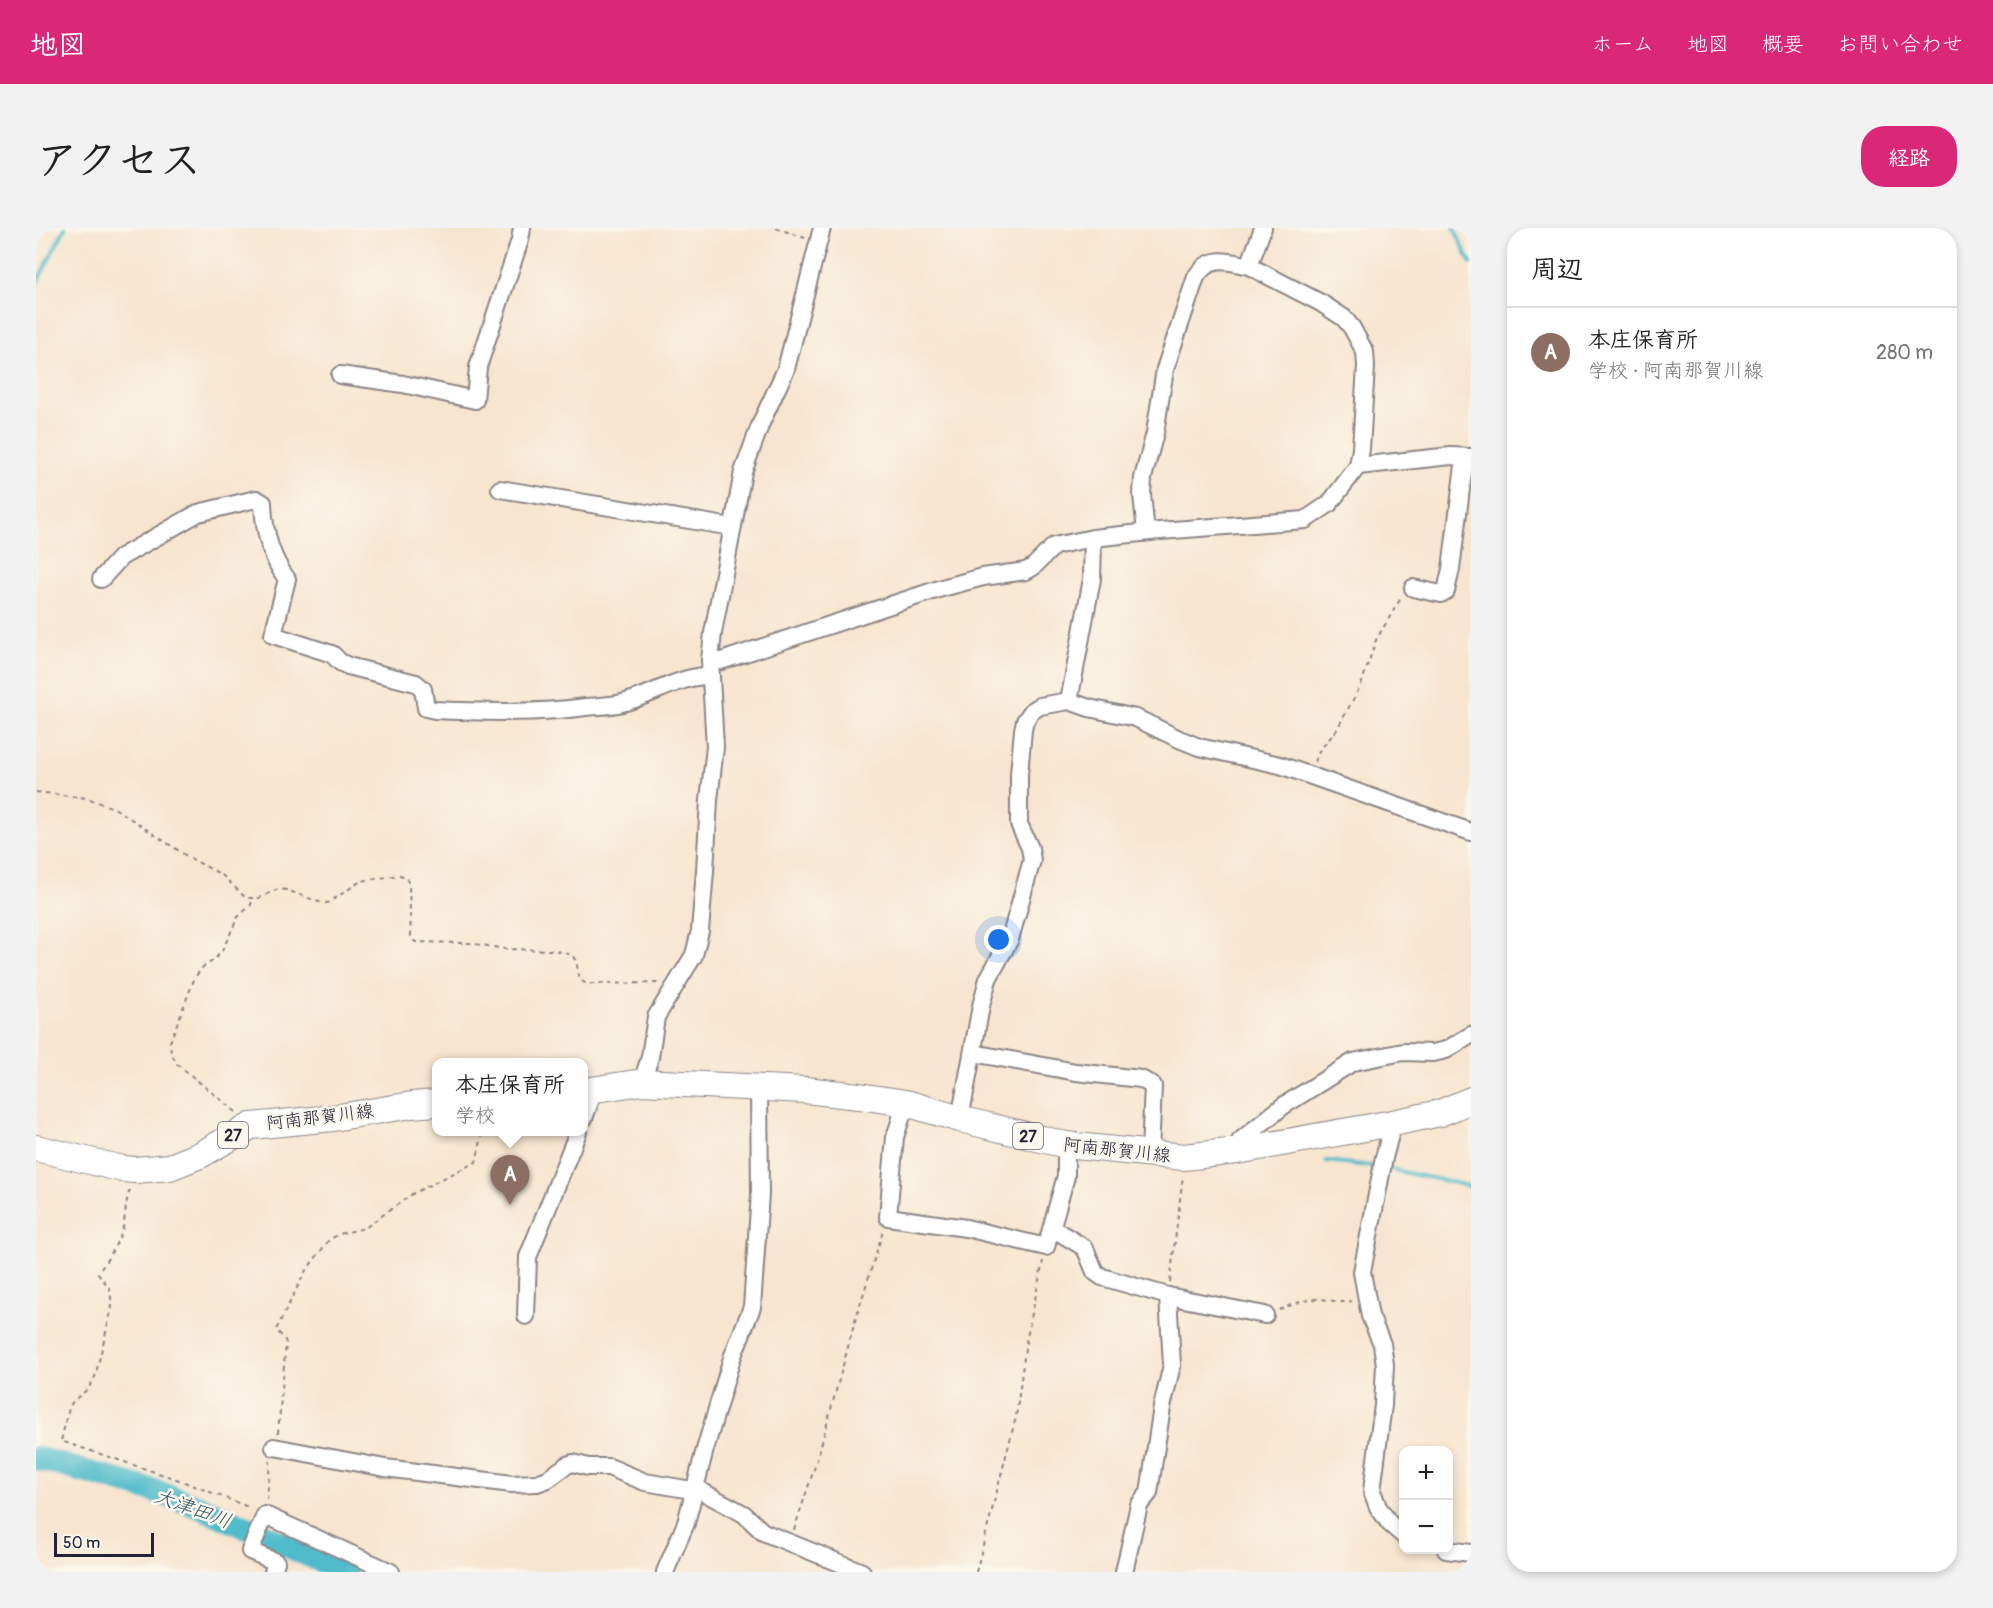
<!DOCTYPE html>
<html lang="ja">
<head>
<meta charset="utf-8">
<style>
  :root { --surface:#fff; --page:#f2f2f2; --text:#222; --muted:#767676; --line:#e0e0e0; --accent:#db2777 }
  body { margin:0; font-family:Pangolin,"Klee One",sans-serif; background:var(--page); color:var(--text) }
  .controls { position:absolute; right:18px; bottom:18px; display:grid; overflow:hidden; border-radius:12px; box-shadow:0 3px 9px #0003 }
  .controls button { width:54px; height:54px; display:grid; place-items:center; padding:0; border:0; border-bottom:2px solid var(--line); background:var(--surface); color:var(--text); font:30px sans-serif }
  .scale { position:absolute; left:18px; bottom:15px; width:100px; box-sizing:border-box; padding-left:6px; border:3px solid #22223b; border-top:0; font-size:16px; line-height:21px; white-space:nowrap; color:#22223b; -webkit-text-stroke:4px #fbf7ec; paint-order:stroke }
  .you { position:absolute; left:963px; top:712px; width:21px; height:21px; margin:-15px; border:4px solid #fff; border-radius:50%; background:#1a73e8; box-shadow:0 0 0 9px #1a73e833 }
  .badge { display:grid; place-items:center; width:39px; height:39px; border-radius:50%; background:var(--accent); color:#fff; font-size:20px; font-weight:700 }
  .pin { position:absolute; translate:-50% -50px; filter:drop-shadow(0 2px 3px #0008) }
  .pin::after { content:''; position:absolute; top:32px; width:21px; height:18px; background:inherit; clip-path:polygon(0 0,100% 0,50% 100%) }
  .popup { position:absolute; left:396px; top:830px; width:156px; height:78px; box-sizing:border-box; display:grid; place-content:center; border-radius:12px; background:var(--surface); filter:drop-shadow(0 2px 4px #0005); font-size:20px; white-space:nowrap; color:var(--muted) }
  .popup b { font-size:22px; color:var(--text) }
  .popup::after { content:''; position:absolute; left:50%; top:100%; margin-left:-12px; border:12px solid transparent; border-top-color:var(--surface) }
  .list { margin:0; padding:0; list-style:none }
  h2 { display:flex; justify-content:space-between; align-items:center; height:78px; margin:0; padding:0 24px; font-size:26px }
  h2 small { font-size:20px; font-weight:400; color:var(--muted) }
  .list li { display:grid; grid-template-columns:39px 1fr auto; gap:18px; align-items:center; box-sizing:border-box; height:90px; padding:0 24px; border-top:2px solid var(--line) }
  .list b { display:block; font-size:22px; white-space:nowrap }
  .list p { margin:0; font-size:20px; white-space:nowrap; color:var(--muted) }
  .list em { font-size:20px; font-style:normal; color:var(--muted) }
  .map { position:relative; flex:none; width:1435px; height:1344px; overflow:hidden; border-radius:24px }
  header { display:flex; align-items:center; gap:36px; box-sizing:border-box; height:84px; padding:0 30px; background:var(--accent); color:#fff }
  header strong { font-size:28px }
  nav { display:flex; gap:33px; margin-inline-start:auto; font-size:21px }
  .intro { display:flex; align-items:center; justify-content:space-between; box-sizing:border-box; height:144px; padding:0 36px }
  h1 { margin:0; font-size:42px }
  .button { padding:15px 27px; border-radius:24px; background:var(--accent); color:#fff; font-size:21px; font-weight:700 }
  main { display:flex; gap:36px; padding:0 36px }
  aside { flex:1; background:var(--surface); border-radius:24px; box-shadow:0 3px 9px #0003 }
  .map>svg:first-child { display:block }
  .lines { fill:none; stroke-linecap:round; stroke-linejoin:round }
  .stream { stroke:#50bbcb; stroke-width:4 }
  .river { stroke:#50bbcb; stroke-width:24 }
  .street-casing { stroke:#8c8485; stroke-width:20 }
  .primary-casing { stroke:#8c8485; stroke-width:28 }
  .path { stroke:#8c8485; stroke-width:2; stroke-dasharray:4.5 4.5; stroke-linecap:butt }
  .street { stroke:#fff; stroke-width:16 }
  .primary { stroke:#fff; stroke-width:26 }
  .labels { text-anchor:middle; stroke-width:5; stroke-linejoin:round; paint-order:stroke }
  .shield { fill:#fbf7ec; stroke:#636270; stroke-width:1.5 }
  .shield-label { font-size:16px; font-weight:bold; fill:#22223b }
  .street-label { font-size:18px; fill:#22223b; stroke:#fbf7ec }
  .water-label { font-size:20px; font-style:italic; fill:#32586d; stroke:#fbf7ec }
</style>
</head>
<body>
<header>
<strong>地図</strong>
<nav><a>ホーム</a><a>地図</a><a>概要</a><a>お問い合わせ</a></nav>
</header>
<div class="intro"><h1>アクセス</h1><a class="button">経路</a></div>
<main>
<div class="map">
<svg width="1435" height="1344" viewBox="0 0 1435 1344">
  <rect width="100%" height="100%" fill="#fbf7ec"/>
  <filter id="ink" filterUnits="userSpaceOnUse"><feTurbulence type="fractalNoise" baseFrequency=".0167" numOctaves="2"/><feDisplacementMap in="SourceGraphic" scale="12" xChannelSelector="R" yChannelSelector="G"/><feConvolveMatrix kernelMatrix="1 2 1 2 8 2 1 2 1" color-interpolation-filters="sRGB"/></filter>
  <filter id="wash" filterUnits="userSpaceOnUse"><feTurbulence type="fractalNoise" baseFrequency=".008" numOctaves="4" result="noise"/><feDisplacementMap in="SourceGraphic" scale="24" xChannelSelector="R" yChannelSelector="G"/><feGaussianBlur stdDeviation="1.35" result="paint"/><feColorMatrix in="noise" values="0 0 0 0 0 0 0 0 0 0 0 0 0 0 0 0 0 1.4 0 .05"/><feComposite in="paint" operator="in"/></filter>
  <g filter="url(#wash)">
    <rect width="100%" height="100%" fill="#f7e5cf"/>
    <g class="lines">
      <g class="stream">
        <polyline points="1418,0 1435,36"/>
        <polyline points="0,56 29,0"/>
        <polyline points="1290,933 1343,939"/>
        <path d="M1351,940C1378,948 1407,951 1435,959"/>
      </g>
      <polyline class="river" points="0,1230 122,1264 169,1281 310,1344"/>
    </g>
  </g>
  <g filter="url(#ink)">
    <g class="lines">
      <g class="street-casing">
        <g id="street">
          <polyline points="304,147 367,156 439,172 442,139 484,12 486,0"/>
          <polyline points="1322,238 1415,228 1435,229"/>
          <polyline points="464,261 696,299"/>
          <path d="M1110,304L1106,267L1107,250L1119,205L1129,141L1160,49C1173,27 1191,33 1213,38"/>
          <path d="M65,351L85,329L162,285L220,271L227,275C228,303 234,329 251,351L237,407L296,426L304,434L312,438L380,455L387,461L390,480L399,482C452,484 497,486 550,479C562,478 574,478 586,475C616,468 642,448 673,448"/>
          <polyline points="1377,360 1405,366 1410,363 1415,341 1429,229"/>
          <polyline points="674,432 685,433 906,360 947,349 990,343 997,339 1018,318 1057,310 1124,303 1269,292 1293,276 1322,238 1325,221 1330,138 1329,124 1316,100 1308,90 1285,75 1213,38 1227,0"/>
          <polyline points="1033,473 1056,351 1057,310"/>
          <polyline points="937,825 1040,844 1105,851 1117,858 1114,925"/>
          <polyline points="606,854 614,829 620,789 658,727 664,703 669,643 673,572 679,519 674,432 677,405 707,244 725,195 750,141 786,0"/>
          <polyline points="870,875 859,909 852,989 930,1000 1010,1019 1030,948 1030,917"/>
          <polyline points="548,890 555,871 553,862"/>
          <polyline points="924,891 945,778 952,751 974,711 996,632 994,620 983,596 983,546 987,502 989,493 996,483 1004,478 1033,473 1053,480 1100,490 1143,511 1163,519 1244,537 1435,604"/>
          <polyline points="1357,895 1348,930 1326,1044 1334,1088 1346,1116 1349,1137 1347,1177 1336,1263 1342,1279 1354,1296 1368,1308"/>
          <polyline points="1201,923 1204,913 1247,878 1317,834 1367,824 1397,825 1410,822 1435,807"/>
          <polyline points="1016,1000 1049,1020 1059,1044 1066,1049 1132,1068 1229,1087"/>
          <polyline points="490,1088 492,1029 542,904"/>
          <polyline points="238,1219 349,1240 476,1256 501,1255 512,1251 531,1237 537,1235 552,1239 573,1239 609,1254 667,1264 708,1286 727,1304 826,1344"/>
          <polyline points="1410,1322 1435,1325"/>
          <polyline points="237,1344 240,1334 214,1323 229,1287 355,1344"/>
          <polyline points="629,1344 650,1295 668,1225 696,1130 716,1079 724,966 723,861"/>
          <polyline points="1088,1344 1103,1277 1113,1265 1126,1179 1136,1137 1132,1068"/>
        </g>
      </g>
      <g class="primary-casing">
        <g id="primary">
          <polyline points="548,863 606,854 769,862 823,868 870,875 924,891 1030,917 1148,929 1201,923 1357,895 1404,885 1435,872"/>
          <polyline points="0,920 87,941 99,942 134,939 164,927 215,898 297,890 376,877 400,875"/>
        </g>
      </g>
      <g class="path">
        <polyline points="740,0 769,10"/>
        <polyline points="1279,534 1283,523 1300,503 1325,457 1340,412 1365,370"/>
        <polyline points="0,564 51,570 80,581 152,629 186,647 210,670 223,670 242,661 251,662 283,674 292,675 325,653 364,647 370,649 373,657 375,708 379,714 433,715 469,721 517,722 536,727 540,733 544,752 551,756 623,755"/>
        <polyline points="200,884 141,836 135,825 134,814 159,749 167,739 178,732 186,723 202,689 215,677 216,672"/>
        <path d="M94,962C89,974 90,987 87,999C82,1015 72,1031 62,1045L74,1061L76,1079L59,1149L52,1161L37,1173L33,1180L25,1213L143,1252L215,1280"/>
        <polyline points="1134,1054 1147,947"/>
        <path d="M1243,1082C1255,1077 1269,1071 1282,1071C1294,1071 1305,1076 1316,1073"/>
        <polyline points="242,1205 250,1115 248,1110 240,1102 269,1044 293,1012 303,1006 329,1000 376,966 440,934 447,904"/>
        <polyline points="231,1272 234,1233"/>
        <polyline points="758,1302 781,1232 820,1090 847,1003"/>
        <polyline points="940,1344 980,1189 990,1114 1007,1033"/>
      </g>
      <use href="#street" class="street"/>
      <use href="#primary" class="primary"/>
    </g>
  </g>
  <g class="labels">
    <g class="shield">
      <rect x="182" y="894" width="30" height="26" rx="4.5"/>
      <rect x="977" y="895" width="30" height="26" rx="4.5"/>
    </g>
    <g class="shield-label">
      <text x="197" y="913">27</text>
      <text x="992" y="914">27</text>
    </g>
    <g class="street-label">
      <text transform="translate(284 889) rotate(-7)" y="6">阿南那賀川線</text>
      <text transform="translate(1081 922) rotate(6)" y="6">阿南那賀川線</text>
    </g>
    <g class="water-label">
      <text transform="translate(157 1280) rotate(20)" y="7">大津田川</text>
    </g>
  </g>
</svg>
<div class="controls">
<button>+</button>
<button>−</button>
</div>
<div class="scale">50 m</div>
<div class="you"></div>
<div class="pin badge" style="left:474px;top:977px;background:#8d6e63">A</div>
<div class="popup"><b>本庄保育所</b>学校</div>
</div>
<aside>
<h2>周辺<small></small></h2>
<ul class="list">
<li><span class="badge" style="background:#8d6e63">A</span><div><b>本庄保育所</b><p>学校 · 阿南那賀川線</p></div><em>280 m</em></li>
</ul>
</aside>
</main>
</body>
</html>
